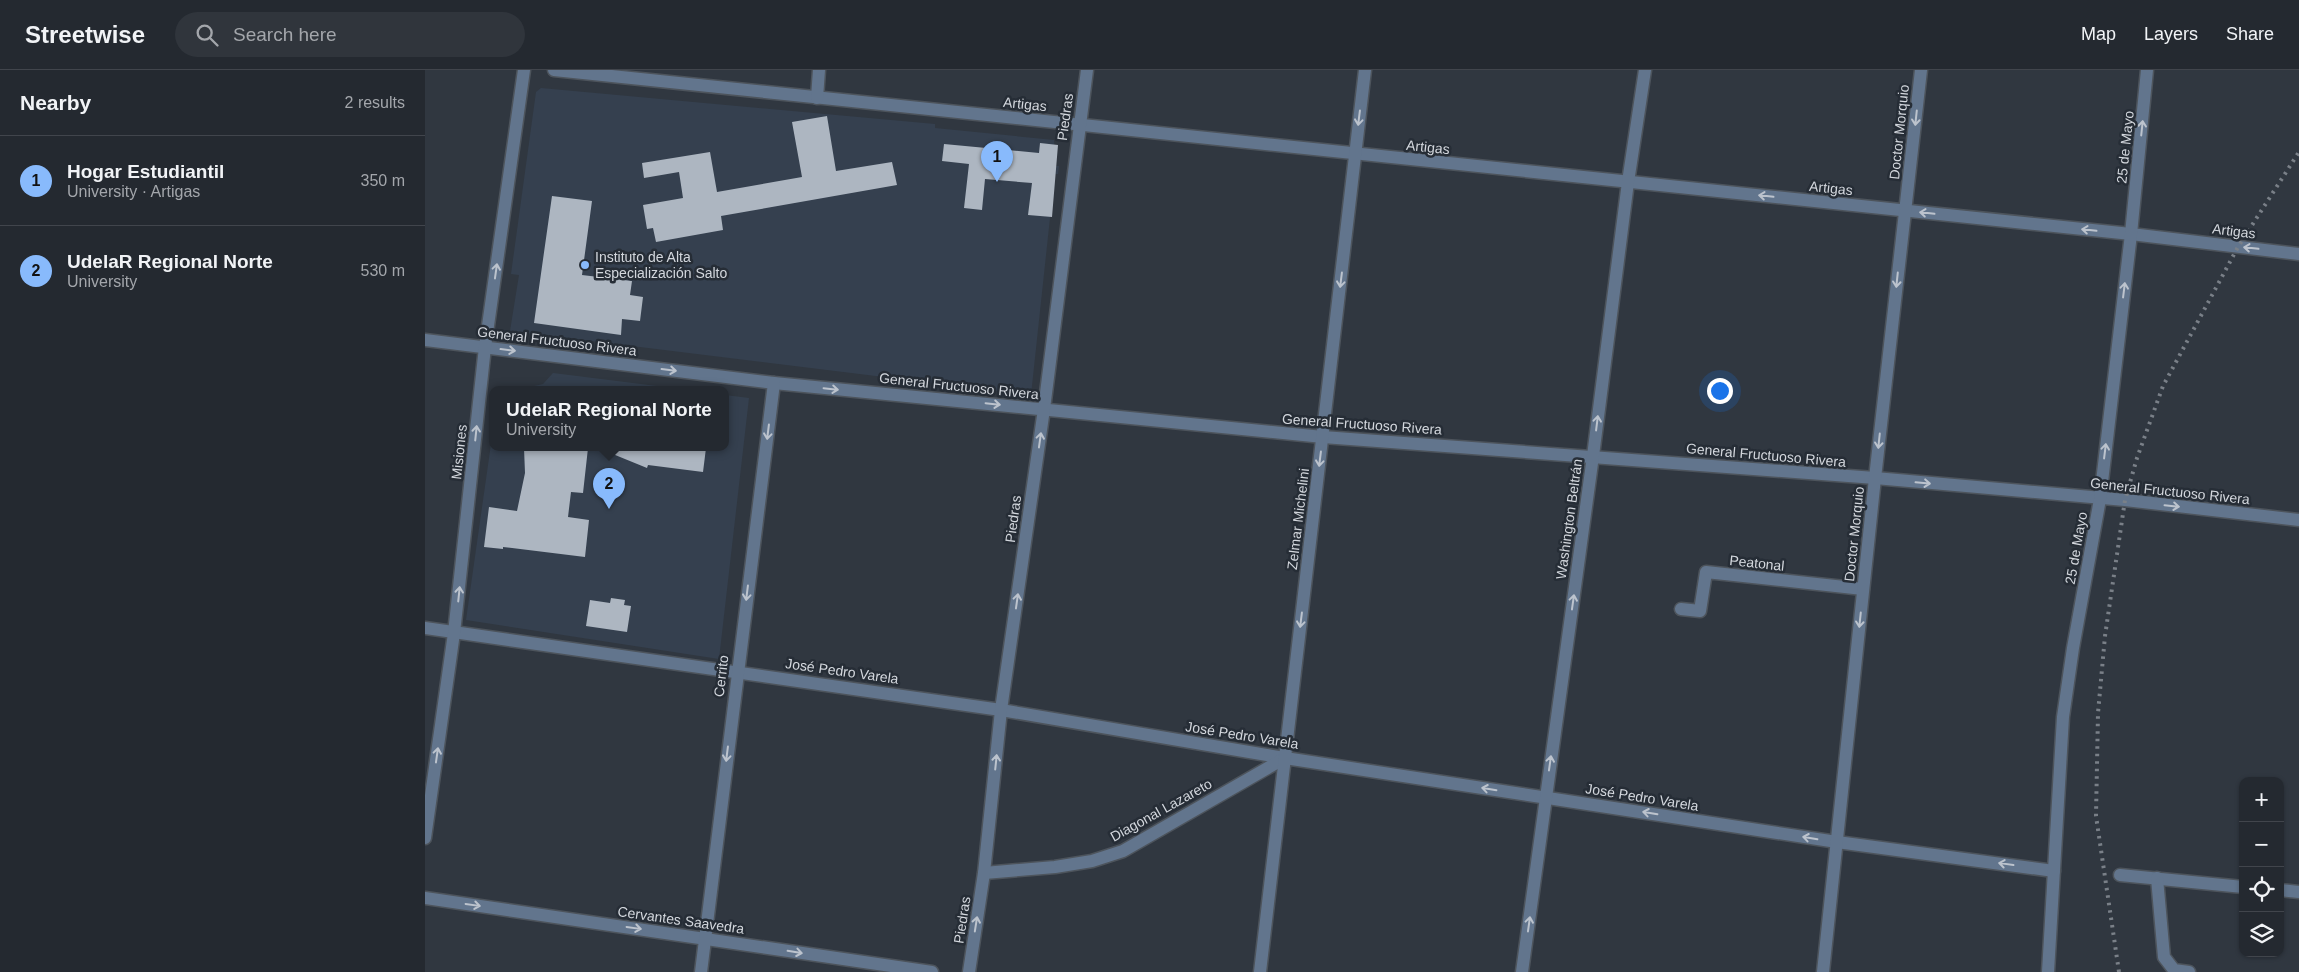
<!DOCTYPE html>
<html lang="en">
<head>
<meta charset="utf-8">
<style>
  :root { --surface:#242930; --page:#30353c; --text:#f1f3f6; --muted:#a3a6ab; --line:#41454c; --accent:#88bafc }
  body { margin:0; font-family:Helvetica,sans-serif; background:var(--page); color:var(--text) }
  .controls { position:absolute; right:15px; bottom:15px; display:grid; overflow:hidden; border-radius:10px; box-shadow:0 1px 4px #0004 }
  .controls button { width:45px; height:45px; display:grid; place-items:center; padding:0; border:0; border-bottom:1px solid var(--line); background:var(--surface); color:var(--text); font:25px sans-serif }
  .you { position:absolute; left:1294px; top:320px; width:18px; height:18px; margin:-12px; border:4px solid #fff; border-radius:50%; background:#1a73e8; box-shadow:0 0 0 8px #1a73e833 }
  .badge { display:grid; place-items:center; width:32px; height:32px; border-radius:50%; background:var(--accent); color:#111; font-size:16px; font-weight:700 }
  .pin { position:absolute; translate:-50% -41px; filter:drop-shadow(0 1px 2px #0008) }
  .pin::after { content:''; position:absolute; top:26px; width:18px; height:15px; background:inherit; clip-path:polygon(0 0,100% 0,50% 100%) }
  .popup { position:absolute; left:64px; top:316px; width:240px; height:65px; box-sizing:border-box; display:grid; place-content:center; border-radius:10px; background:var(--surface); filter:drop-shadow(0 1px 4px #0005); font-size:16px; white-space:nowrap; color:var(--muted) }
  .popup b { font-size:19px; color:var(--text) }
  .popup::after { content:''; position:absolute; left:50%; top:100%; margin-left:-10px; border:10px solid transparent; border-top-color:var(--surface) }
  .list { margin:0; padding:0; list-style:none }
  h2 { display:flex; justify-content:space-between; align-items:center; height:65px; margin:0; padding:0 20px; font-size:21px }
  h2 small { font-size:16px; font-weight:400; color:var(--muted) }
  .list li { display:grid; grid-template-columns:32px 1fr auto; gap:15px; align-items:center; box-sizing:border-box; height:90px; padding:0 20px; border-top:1px solid var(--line) }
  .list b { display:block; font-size:19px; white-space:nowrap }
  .list p { margin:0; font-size:16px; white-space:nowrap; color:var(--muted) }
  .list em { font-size:16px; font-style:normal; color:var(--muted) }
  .icon { flex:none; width:28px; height:28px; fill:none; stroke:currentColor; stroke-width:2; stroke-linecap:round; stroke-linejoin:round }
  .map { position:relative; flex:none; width:1874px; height:902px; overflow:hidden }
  header { display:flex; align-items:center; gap:30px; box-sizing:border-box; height:70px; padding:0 25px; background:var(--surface); border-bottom:1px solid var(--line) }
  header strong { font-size:24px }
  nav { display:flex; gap:28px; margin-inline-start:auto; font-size:18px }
  .search { width:350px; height:45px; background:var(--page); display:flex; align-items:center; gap:12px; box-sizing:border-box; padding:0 18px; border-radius:28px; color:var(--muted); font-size:19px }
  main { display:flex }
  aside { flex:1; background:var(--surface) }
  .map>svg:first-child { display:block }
  .built { fill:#35404f }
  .building { fill:#adb6c1 }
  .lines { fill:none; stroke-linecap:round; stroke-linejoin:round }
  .minor-casing { stroke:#4d545c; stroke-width:15 }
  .minor { stroke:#62758d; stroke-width:12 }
  .rail { stroke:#7a8088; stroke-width:4; stroke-dasharray:2.5 5; stroke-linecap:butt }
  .oneway { stroke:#bcc3cd }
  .poi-dot { fill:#88bafc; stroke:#262d36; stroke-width:2 }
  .labels { text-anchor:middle; stroke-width:5; stroke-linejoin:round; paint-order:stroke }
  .street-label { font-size:14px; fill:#d3d7dd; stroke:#262d36 }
  .poi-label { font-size:14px; fill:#d3d7dd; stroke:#262d36; text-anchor:start }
</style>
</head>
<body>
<header>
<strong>Streetwise</strong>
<div class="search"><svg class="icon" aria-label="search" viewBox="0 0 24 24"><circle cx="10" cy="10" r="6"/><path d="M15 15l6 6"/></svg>Search here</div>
<nav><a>Map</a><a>Layers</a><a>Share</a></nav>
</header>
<main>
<aside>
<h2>Nearby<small>2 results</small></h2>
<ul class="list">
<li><span class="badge">1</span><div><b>Hogar Estudiantil</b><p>University · Artigas</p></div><em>350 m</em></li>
<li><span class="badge">2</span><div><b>UdelaR Regional Norte</b><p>University</p></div><em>530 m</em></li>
</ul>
</aside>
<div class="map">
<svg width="1874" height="902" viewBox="0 0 1874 902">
  <rect width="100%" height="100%" fill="#303740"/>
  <g class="built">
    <polygon points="116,18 510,54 510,58 629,70 631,96 634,96 633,104 630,104 628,120 606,325 85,261 94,205 86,204 111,22"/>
    <polygon points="128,303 264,320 91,320 118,314"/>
    <polygon points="300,325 324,328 294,589 41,550 68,360 68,378 300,378"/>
  </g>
  <g class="building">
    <polygon points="402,46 411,101 467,92 472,115 296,146 298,160 231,172 228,158 222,159 218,135 258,128 254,102 219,108 217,93 285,82 292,122 377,107 367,52"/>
    <polygon points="615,73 633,75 627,147 603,145 607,113 560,109 557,140 539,138 544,94 517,91 519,74 614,83"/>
    <polygon points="127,126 167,131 157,205 207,211 205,225 218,227 215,251 197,249 196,265 109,253"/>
    <polygon points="99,378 163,378 158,423 146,422 143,447 164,450 160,487 78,477 78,479 59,477 64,437 92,441 100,403"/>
    <polygon points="173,378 281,378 278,402 223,395 222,398"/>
    <polygon points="186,528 200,530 199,535 206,536 202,562 161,556 165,530 185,533"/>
  </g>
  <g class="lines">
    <g class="minor-casing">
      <g id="minor">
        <polyline points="129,0 1706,164 1874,184"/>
        <polyline points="392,28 394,0"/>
        <polyline points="0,270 349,313 898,367 1450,408 1700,430 1874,450"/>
        <polyline points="1256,539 1275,541 1281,502 1438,519"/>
        <polyline points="0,558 576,640 860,688 1412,772 1629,801"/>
        <polyline points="0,768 29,563 60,277 99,0"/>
        <polyline points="559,803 630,797 667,791 698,781 860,688"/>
        <polyline points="1695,805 1818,817"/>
        <polyline points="1732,808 1739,887 1749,900 1764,902"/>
        <polyline points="1855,820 1874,822"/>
        <polyline points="0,828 507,902"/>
        <polyline points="276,902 349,313"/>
        <polyline points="544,902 559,803 576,640 619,339 662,0"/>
        <polyline points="835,902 940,0"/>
        <polyline points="1097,902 1168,386 1203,112 1220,0"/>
        <polyline points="1398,902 1450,408 1496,0"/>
        <polyline points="1623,902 1638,647 1648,578 1675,429 1706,164 1722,0"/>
      </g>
    </g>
    <use href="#minor" class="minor"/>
    <polyline class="rail" points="1694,902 1671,746 1673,643 1680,566 1700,430 1712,388 1738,316 1813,177 1874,82"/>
  </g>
  <defs><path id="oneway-shaft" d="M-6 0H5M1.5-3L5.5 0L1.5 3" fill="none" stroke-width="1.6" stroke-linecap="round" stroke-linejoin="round" transform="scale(1.25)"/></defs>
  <g class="oneway">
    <use href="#oneway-shaft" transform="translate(934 48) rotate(97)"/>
    <use href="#oneway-shaft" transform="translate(1491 48) rotate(96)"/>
    <use href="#oneway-shaft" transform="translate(1717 58) rotate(-84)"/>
    <use href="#oneway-shaft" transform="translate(1341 126) rotate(-174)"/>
    <use href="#oneway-shaft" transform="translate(1502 143) rotate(-174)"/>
    <use href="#oneway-shaft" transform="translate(1664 160) rotate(-174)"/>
    <use href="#oneway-shaft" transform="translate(1826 178) rotate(-174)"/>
    <use href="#oneway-shaft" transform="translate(71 201) rotate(-82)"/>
    <use href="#oneway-shaft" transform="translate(916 210) rotate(97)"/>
    <use href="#oneway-shaft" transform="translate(1472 210) rotate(96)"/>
    <use href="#oneway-shaft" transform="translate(1699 220) rotate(-83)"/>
    <use href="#oneway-shaft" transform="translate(83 280) rotate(7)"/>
    <use href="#oneway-shaft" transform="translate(244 300) rotate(7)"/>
    <use href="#oneway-shaft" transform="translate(406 319) rotate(6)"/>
    <use href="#oneway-shaft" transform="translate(568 334) rotate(6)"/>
    <use href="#oneway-shaft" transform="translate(1172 353) rotate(-83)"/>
    <use href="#oneway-shaft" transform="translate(343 362) rotate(97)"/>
    <use href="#oneway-shaft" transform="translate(51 363) rotate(-84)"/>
    <use href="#oneway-shaft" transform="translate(615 370) rotate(-82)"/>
    <use href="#oneway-shaft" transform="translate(1454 371) rotate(96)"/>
    <use href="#oneway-shaft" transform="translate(1680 381) rotate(-83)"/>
    <use href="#oneway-shaft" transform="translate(895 389) rotate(97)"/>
    <use href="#oneway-shaft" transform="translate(1498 413) rotate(5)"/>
    <use href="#oneway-shaft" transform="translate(1747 436) rotate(6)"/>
    <use href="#oneway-shaft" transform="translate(322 523) rotate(97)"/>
    <use href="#oneway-shaft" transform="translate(34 524) rotate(-84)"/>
    <use href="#oneway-shaft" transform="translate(592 531) rotate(-82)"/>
    <use href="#oneway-shaft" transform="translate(1148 532) rotate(-82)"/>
    <use href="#oneway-shaft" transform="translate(876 550) rotate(97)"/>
    <use href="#oneway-shaft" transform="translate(1435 550) rotate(96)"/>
    <use href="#oneway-shaft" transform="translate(302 684) rotate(97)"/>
    <use href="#oneway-shaft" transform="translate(12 685) rotate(-82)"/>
    <use href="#oneway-shaft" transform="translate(571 692) rotate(-84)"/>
    <use href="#oneway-shaft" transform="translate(1125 693) rotate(-82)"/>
    <use href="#oneway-shaft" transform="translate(1064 719) rotate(-171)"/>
    <use href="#oneway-shaft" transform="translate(1225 743) rotate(-171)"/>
    <use href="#oneway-shaft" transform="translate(1385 768) rotate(-171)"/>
    <use href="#oneway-shaft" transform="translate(1581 794) rotate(-172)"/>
    <use href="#oneway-shaft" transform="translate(48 835) rotate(8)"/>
    <use href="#oneway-shaft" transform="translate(551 854) rotate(-81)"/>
    <use href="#oneway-shaft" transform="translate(1104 854) rotate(-82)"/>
    <use href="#oneway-shaft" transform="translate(209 858) rotate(8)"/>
    <use href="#oneway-shaft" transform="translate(370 882) rotate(9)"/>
  </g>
  <circle class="poi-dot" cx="160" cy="195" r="5"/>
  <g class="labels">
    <g class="street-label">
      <text transform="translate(600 34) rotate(6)" y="5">Artigas</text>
      <text transform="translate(640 47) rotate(-82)" y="5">Piedras</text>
      <text transform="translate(1474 62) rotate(-84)" y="5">Doctor Morquio</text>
      <text transform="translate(1003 77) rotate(6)" y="5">Artigas</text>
      <text transform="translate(1700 77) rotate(-84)" y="5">25 de Mayo</text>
      <text transform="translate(1406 118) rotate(6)" y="5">Artigas</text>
      <text transform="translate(1809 161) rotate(7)" y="5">Artigas</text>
      <text transform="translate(132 271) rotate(7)" y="5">General Fructuoso Rivera</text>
      <text transform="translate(534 316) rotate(6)" y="5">General Fructuoso Rivera</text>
      <text transform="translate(937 354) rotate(4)" y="5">General Fructuoso Rivera</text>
      <text transform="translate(34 382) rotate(-84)" y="5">Misiones</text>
      <text transform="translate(1341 385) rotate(5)" y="5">General Fructuoso Rivera</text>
      <text transform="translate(1745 421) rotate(6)" y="5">General Fructuoso Rivera</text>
      <text transform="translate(588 449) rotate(-82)" y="5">Piedras</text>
      <text transform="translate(873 449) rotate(-83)" y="5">Zelmar Michelini</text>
      <text transform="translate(1144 449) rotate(-82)" y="5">Washington Beltrán</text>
      <text transform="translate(1429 464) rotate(-84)" y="5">Doctor Morquio</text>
      <text transform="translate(1651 478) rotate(-80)" y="5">25 de Mayo</text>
      <text transform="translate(1332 493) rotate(6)" y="5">Peatonal</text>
      <text transform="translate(417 601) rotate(8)" y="5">José Pedro Varela</text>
      <text transform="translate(296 606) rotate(-83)" y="5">Cerrito</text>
      <text transform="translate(817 665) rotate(9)" y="5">José Pedro Varela</text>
      <text transform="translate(1217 727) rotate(9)" y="5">José Pedro Varela</text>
      <text transform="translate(736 740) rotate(-29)" y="5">Diagonal Lazareto</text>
      <text transform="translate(256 850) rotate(8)" y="5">Cervantes Saavedra</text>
      <text transform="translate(537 850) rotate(-81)" y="5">Piedras</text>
    </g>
    <g class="poi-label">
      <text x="170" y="192">Instituto de Alta<tspan x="170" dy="16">Especialización Salto</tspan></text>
    </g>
  </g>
</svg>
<div class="controls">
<button>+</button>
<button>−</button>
<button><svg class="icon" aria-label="locate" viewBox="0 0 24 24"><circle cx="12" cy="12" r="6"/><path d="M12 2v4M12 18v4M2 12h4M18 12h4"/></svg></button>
<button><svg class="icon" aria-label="layers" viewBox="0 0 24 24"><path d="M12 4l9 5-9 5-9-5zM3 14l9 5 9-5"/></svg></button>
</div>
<div class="you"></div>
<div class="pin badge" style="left:572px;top:112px">1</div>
<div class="pin badge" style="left:184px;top:439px">2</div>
<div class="popup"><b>UdelaR Regional Norte</b>University</div>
</div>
</main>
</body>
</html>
